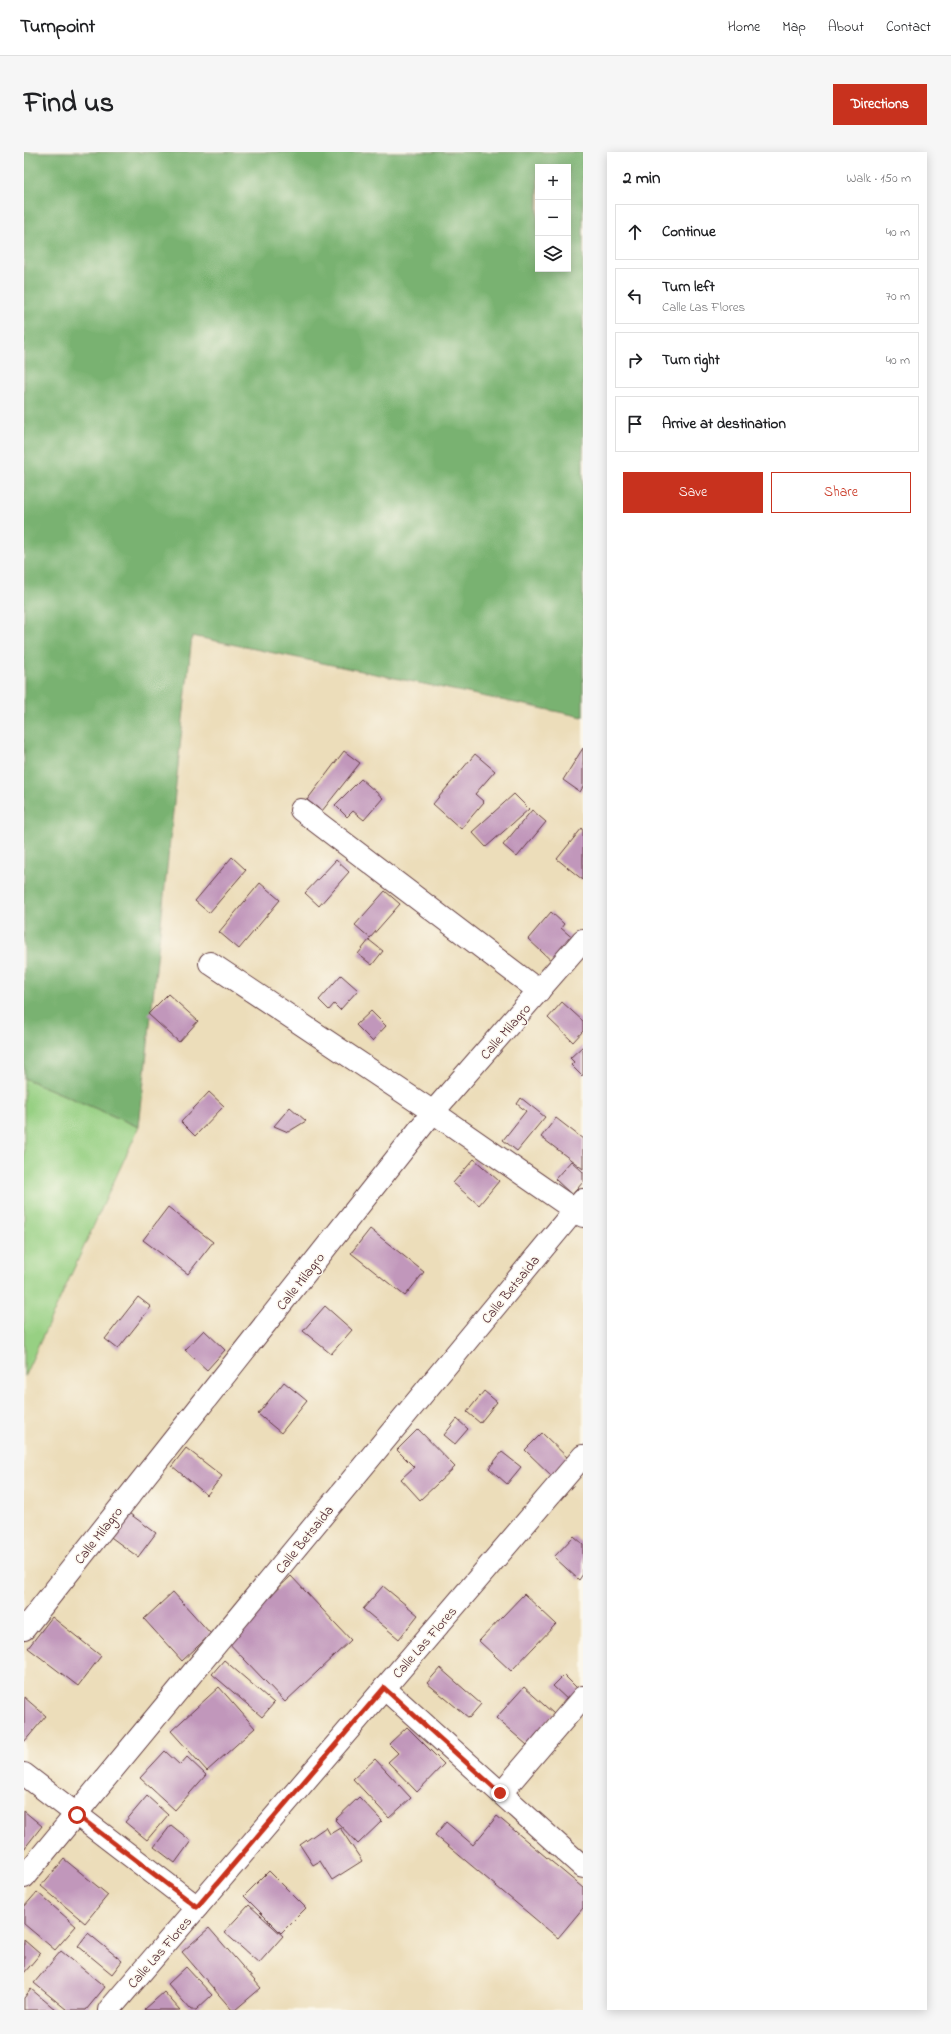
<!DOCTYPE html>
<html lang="en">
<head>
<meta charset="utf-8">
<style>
  :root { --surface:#fff; --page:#f6f6f6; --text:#202124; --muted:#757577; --line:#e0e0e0; --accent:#c8321e }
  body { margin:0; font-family:"Indie Flower",sans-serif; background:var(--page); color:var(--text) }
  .controls { position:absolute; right:12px; top:12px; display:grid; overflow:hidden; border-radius:0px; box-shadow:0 2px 10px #0003 }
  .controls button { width:36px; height:36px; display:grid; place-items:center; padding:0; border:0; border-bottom:1px solid var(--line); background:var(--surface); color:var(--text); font:20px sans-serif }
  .stop { position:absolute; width:12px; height:12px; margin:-9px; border:3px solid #c8321e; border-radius:50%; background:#fff }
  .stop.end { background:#c8321e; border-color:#fff; box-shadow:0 1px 4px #0008 }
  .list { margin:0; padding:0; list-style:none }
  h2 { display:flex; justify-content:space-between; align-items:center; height:52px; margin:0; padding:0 16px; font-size:17px }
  h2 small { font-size:13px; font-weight:400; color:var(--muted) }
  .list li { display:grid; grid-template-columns:26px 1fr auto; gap:12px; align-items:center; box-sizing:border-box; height:56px; margin:0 8px 8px; padding:0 8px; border:1px solid var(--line); border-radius:0px }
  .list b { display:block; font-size:15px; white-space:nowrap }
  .list p { margin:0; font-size:13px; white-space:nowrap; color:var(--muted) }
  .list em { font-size:13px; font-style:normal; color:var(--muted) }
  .actions { display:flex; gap:8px; padding:12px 16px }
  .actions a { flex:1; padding:9px 0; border:1px solid var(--accent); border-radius:0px; text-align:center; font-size:14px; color:var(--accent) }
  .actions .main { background:var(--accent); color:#fff }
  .icon { flex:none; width:22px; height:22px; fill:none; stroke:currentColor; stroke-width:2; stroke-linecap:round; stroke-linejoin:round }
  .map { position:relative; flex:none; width:559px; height:1858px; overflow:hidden; border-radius:0px }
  header { display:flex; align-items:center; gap:24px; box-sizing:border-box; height:56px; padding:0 20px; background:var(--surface); border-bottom:1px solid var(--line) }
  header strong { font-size:19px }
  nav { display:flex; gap:22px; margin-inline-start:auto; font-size:14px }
  .intro { display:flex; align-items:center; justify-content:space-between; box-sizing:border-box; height:96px; padding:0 24px }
  h1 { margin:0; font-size:28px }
  .button { padding:10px 18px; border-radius:0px; background:var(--accent); color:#fff; font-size:14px; font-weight:700 }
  main { display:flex; gap:24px; padding:0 24px }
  aside { flex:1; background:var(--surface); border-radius:0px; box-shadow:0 2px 10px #0003 }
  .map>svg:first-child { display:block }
  .green { fill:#97d083; stroke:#707857 }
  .forest { fill:#79b271; stroke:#62684e; fill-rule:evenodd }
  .building { fill:#c197bb }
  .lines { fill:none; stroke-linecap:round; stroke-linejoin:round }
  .minor-casing { stroke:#623c40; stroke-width:24 }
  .minor { stroke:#fff; stroke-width:22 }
  .route { stroke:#c8321e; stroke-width:5 }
  .labels { text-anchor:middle; stroke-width:3; stroke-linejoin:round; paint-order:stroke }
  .street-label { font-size:14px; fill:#4a1f2b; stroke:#fbf7ec }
</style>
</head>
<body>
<header>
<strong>Turnpoint</strong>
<nav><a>Home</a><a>Map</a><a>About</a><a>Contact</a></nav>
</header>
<div class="intro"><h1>Find us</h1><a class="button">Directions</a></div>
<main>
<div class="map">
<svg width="559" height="1858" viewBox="0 0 559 1858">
  <rect width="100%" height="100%" fill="#fbf7ec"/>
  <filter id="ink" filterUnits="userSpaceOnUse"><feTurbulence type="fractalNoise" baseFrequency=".025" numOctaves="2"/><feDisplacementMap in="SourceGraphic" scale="8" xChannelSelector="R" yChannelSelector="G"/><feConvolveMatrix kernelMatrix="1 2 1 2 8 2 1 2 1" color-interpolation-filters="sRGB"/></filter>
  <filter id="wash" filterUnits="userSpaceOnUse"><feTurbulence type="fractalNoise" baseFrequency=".012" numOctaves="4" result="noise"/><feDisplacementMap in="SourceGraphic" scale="16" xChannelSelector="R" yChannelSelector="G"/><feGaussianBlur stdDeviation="0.9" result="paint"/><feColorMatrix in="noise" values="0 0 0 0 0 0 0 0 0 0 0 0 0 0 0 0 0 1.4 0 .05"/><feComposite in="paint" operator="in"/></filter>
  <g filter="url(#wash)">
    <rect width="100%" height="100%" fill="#ecddba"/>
    <polygon class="green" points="0,926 115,975 0,1225"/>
    <path class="forest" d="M0,0H559V565L168,484L115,975L0,926ZM514,15H544V117H514Z"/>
    <g id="blocks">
      <g class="building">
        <polygon points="559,596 559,635 556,640 539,628"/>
        <polygon points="320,599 336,611 298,659 283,648"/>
        <polygon points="451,602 471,619 451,642 460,650 437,677 409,652"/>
        <polygon points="337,627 359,646 340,668 329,659 323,665 311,653"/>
        <polygon points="490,642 505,657 462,695 448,680"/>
        <polygon points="508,658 522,670 493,705 479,693"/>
        <polygon points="558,676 559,677 559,728 533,707"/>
        <polygon points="208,705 222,718 185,761 171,749"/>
        <polygon points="312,708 325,720 295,754 281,741"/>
        <polygon points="236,731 256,748 215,797 195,780"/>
        <polygon points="361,739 376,752 346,786 331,773"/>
        <polygon points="527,760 540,772 537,776 552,789 532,813 504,787"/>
        <polygon points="345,788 359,799 348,813 334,802"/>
        <polygon points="317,823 334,838 316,858 310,852 305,858 295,848"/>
        <polygon points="144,842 174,869 155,890 124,862"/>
        <polygon points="538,850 559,869 559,879 549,890 524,866"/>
        <polygon points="347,859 362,874 348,889 332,873"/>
        <polygon points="559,894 559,922 558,924 547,913 550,910 546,906"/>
        <polygon points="185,940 200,954 171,984 157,970"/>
        <polygon points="497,946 521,965 493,999 479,988 502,959 493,952"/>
        <polygon points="266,955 282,969 264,980 250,974"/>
        <polygon points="532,966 559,987 559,1017 517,985"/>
        <polygon points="450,1007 475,1029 455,1053 429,1031"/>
        <polygon points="547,1009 559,1020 559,1030 548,1043 531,1027"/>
        <polygon points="144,1055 189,1090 164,1122 119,1088"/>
        <polygon points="346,1077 400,1120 381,1144 327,1101"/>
        <polygon points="114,1145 127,1155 94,1197 81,1187"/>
        <polygon points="301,1154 328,1178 307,1202 279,1179"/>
        <polygon points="180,1178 201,1198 183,1218 161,1198"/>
        <polygon points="260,1230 283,1249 257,1281 234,1262"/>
        <polygon points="460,1239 473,1250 456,1271 443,1260"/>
        <polygon points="433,1267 444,1277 431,1292 420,1283"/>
        <polygon points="394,1277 431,1315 396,1348 377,1327 390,1315 373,1298"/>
        <polygon points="518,1281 547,1309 530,1326 501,1298"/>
        <polygon points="162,1296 198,1324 183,1343 148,1314"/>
        <polygon points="478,1300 497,1315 483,1332 465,1316"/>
        <polygon points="102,1359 132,1381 114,1405 84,1383"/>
        <polygon points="550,1384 559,1392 559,1422 555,1428 530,1405"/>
        <polygon points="267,1424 327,1488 261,1550 201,1487"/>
        <polygon points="359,1434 394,1463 375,1487 339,1457"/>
        <polygon points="149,1440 187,1482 158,1509 120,1467"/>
        <polygon points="500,1442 532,1472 487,1519 455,1489"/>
        <polygon points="28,1465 77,1504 54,1534 4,1496"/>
        <polygon points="200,1508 250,1551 238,1565 188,1522"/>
        <polygon points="416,1516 457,1552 445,1566 403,1531"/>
        <polygon points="540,1523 556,1539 545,1549 529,1534"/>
        <polygon points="195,1535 231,1576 183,1619 147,1579"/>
        <polygon points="500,1535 530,1562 503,1593 472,1566"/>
        <polygon points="0,1545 22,1564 0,1590"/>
        <polygon points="383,1575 420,1612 393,1640 364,1610 374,1601 365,1592"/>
        <polygon points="141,1599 156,1613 163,1605 182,1623 151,1658 116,1626"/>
        <polygon points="351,1607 387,1646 365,1666 329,1627"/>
        <polygon points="123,1644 144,1663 123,1688 101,1670"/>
        <polygon points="335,1645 358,1669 334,1692 311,1668"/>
        <polygon points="0,1659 18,1674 0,1697"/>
        <polygon points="473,1664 559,1736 559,1756 534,1786 411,1683 422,1670 449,1693"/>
        <polygon points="147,1673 167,1689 151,1711 130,1695"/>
        <polygon points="302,1675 306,1682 316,1676 338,1709 308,1728 296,1709 289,1713 276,1693"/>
        <polygon points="40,1707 84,1743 61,1771 17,1734"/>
        <polygon points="245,1719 282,1756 257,1781 220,1744"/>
        <polygon points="13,1740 52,1774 31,1798 0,1772 0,1755"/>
        <polygon points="225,1753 259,1784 235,1811 200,1780"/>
        <polygon points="185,1776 237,1836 211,1858 208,1858 158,1800"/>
        <polygon points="64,1781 98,1809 88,1822 54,1794"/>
        <polygon points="0,1788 16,1802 0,1821"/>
        <polygon points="37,1799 81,1835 62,1858 43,1858 10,1831"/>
        <polygon points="162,1815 188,1843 172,1858 167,1858 144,1832"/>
        <polygon points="7,1837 32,1858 0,1858 0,1846"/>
        <polygon points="140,1840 156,1858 120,1858"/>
      </g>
    </g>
  </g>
  <g filter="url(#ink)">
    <use href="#blocks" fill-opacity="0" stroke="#623c40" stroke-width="1"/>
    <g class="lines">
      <g class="minor-casing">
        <g id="minor">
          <polyline points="277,658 515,839"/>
          <polyline points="186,811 409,960 559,1064"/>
          <polyline points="0,1477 409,960 559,788"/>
          <polyline points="360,1536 559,1715"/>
          <polyline points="0,1622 173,1755"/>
          <polyline points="477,1641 559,1545"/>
          <polyline points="0,1725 559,1048"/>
          <polyline points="85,1858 559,1304"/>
        </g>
      </g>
      <use href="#minor" class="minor"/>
    </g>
  </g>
  <g class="lines" filter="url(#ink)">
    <polyline class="route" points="53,1663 173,1755 360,1536 476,1641"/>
  </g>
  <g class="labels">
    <g class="street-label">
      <text transform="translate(481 879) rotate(-49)" y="5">Calle Milagro</text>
      <text transform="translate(276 1129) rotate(-52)" y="5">Calle Milagro</text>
      <text transform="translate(486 1137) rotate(-51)" y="5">Calle Betsaida</text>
      <text transform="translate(74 1383) rotate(-52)" y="5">Calle Milagro</text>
      <text transform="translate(280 1387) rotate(-51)" y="5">Calle Betsaida</text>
      <text transform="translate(400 1490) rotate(-49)" y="5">Calle Las Flores</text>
      <text transform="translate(135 1800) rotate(-49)" y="5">Calle Las Flores</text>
    </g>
  </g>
</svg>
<div class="controls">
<button>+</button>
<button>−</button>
<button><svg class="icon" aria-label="layers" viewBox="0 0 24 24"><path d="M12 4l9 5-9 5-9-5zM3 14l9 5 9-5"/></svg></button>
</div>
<div class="stop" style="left:53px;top:1663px"></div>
<div class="stop end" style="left:476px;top:1641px"></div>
</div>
<aside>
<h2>2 min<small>Walk · 150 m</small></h2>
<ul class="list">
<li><svg class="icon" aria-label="ahead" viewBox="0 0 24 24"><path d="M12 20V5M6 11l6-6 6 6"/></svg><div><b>Continue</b></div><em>40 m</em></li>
<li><svg class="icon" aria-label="left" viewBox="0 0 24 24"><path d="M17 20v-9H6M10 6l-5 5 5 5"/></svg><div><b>Turn left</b><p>Calle Las Flores</p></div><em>70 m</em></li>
<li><svg class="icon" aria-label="right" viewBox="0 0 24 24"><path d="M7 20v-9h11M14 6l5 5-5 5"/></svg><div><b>Turn right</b></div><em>40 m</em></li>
<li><svg class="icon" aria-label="arrive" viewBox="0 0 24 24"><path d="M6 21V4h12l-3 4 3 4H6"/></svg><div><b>Arrive at destination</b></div></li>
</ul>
<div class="actions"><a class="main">Save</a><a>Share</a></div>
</aside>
</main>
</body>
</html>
